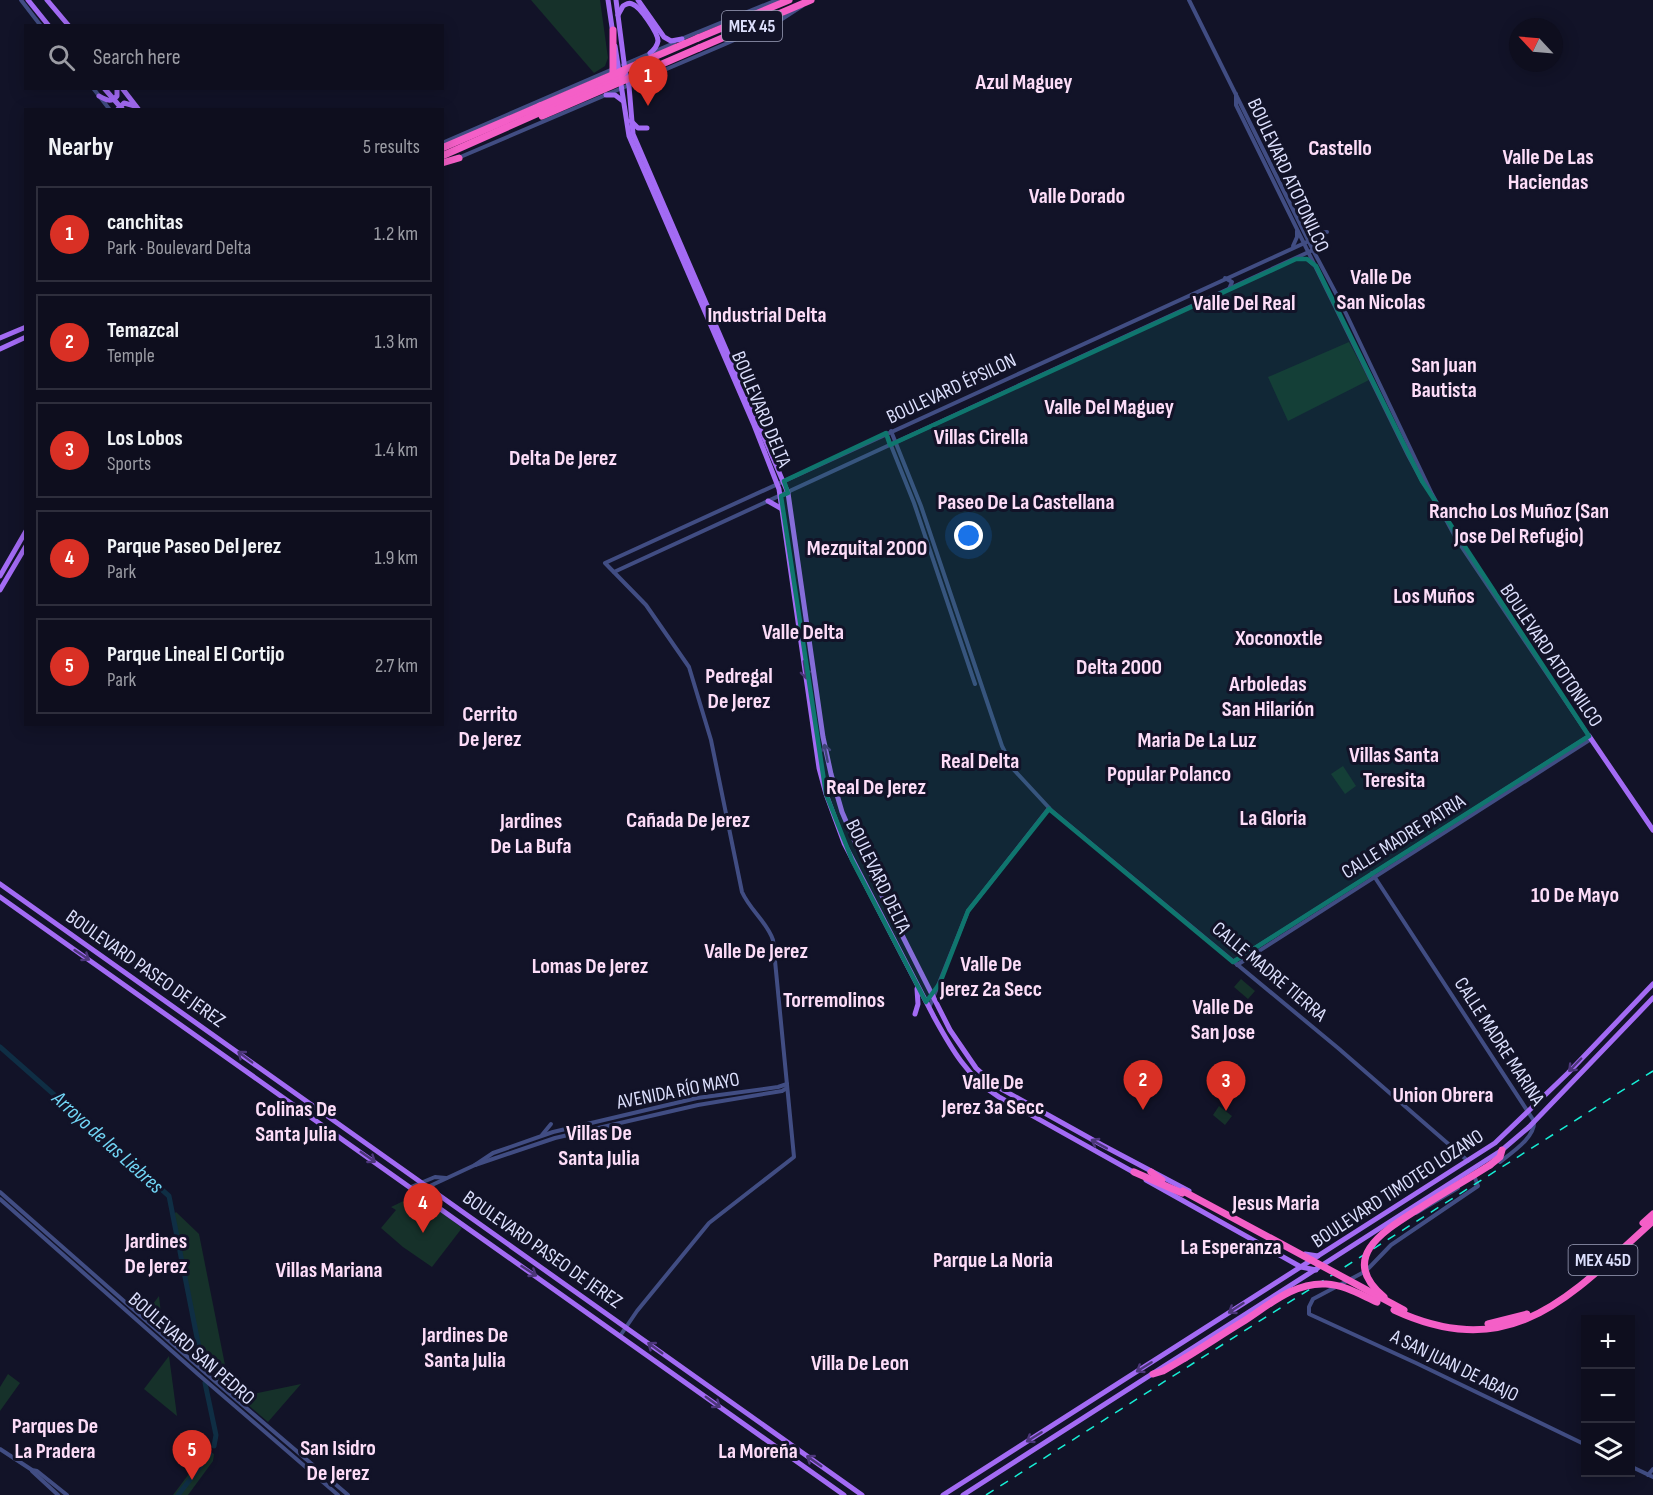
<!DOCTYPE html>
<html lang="en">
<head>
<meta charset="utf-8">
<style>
  :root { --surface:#0e0e1e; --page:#171727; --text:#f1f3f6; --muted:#9b9ca4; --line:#2e2e3c; --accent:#d93025 }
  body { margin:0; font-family:"Sofia Sans Condensed",sans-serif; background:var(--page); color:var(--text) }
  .controls { position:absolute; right:18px; bottom:18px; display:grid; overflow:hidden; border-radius:0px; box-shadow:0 3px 15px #0003 }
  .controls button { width:54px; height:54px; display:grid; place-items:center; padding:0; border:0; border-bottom:2px solid var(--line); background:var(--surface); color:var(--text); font:30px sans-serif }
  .compass { position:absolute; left:1509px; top:18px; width:54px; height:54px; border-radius:50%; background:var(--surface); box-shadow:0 3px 15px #0003; rotate:296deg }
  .you { position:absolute; left:969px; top:536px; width:21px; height:21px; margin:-15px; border:4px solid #fff; border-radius:50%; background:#1a73e8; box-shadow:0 0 0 9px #1a73e833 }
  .badge { display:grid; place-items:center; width:39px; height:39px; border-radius:50%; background:var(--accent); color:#fff; font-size:20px; font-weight:700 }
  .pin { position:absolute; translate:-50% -50px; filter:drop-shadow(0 2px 3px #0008) }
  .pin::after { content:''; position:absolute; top:32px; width:21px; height:18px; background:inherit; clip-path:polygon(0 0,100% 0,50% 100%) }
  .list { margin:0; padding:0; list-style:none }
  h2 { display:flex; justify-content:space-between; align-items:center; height:78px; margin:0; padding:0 24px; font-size:26px }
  h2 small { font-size:20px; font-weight:400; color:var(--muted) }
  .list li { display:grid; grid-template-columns:39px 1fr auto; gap:18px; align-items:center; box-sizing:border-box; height:96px; margin:0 12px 12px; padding:0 12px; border:2px solid var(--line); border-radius:0px }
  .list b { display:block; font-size:22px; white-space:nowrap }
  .list p { margin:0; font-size:20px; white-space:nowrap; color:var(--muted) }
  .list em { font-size:20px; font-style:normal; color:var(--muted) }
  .icon { flex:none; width:33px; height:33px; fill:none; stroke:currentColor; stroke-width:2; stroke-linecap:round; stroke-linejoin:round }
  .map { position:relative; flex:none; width:1653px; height:1495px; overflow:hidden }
  .search { position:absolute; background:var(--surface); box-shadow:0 3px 15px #0003; left:24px; top:24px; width:420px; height:66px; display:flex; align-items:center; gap:15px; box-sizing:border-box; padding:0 21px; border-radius:0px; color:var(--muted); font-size:22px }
  .panel { position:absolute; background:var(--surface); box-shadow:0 3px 15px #0003; left:24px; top:108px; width:420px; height:618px; border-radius:0px }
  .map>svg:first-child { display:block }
  .green { fill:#16312a }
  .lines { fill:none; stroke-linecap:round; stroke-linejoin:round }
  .river { stroke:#0f2e44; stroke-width:5 }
  .minor { stroke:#414d83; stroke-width:4 }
  .major { stroke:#a36bf4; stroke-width:5 }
  .highway { stroke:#f45fc7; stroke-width:7 }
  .rail { stroke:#16eed5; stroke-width:1.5; stroke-dasharray:9 8; stroke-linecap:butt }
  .major-bridge { stroke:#a36bf4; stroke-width:5 }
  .highway-bridge { stroke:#f45fc7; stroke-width:7 }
  .oneway { stroke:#4c367a }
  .marked { fill:#0f766e; fill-opacity:0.2; stroke:#0f766e; stroke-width:4.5; stroke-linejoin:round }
  .labels { text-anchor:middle; stroke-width:6; stroke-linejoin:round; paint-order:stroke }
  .shield { fill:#121328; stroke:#9fa2bc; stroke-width:1.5 }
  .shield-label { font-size:18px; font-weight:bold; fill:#dcdffc }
  .street-label { font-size:20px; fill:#dcdffc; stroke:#121328 }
  .water-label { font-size:21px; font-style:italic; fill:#71d5f5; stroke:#121328 }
  .quarter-label { font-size:22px; font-weight:bold; fill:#fdddf8; stroke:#121328 }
</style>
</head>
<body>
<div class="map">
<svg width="1653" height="1495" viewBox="0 0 1653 1495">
  <rect width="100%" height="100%" fill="#121328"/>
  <g class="green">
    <polygon points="531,0 600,0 608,58 605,66 594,73"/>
    <polygon points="1349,342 1369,380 1288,421 1268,377"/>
    <polygon points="1343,766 1356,786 1345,794 1331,774"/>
    <polygon points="1241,979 1255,991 1248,999 1234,987"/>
    <polygon points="1219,1106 1232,1116 1225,1125 1213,1115"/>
    <polygon points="418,1194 462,1228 432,1267 403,1247 381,1228 396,1210 391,1207"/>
    <polygon points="176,1212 199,1234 226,1370 223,1379 220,1381 203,1365 174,1214"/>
    <polygon points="159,1296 163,1332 144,1316"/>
    <polygon points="169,1356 177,1416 144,1389"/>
    <polygon points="8,1374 20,1383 0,1411 0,1387"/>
    <polygon points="301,1384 268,1422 239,1397"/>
    <polygon points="207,1450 214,1454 213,1461 188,1495 173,1495"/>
  </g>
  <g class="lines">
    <g class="river">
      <polyline points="0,1047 169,1196 202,1363"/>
      <polyline points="205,1383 216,1435 214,1446"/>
      <polyline points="178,1495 210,1454"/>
    </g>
    <g class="minor">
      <polyline points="21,0 41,26"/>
      <polyline points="1189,0 1314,252 1340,301 1432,494 1457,540 1589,736 1233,962"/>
      <polyline points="681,39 777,0"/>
      <polyline points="623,65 674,43"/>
      <polyline points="93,88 110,110"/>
      <polyline points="1236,94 1236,105 1408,455 1422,481 1431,493"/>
      <polyline points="442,143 613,69"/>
      <polyline points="458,158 723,45 782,19 802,6"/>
      <polyline points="1303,227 1315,233 1327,232"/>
      <polyline points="1293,246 1297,237 1297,231"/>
      <polyline points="1299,259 1307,259 1314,265"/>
      <polyline points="1225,278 1232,282 1229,289"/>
      <polyline points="891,431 921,506 1002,746 1014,770 1052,811 1338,1048 1468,1161"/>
      <polyline points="886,433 914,503 975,684"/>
      <polyline points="614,572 1313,250"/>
      <path d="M1372,873L1534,1121C1536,1137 1511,1153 1500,1162"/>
      <polyline points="1237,965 1591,739"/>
      <polyline points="929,1008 968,911 1049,808"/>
      <polyline points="542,1135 551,1124"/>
      <polyline points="475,1165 493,1153 553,1132 697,1098 778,1087 787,1084"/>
      <polyline points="1475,1178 1478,1186 1391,1245 1366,1271 1313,1299 1309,1307 1309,1314 1416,1363 1586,1445"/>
      <polyline points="411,1187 435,1177 446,1178"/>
      <polyline points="0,1192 217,1383 348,1495"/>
      <polyline points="417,1192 475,1165 555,1138 698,1105 782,1091 787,1088"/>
      <polyline points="0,1199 199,1375 338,1495"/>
      <polyline points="1416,1213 1458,1188"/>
      <path d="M620,1336L637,1311L709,1223L794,1157L773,940C767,922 750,910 742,892L711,740L689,667L646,605L605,563L1309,241"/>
      <polyline points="218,1382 224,1380 227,1370"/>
      <polyline points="0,1449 32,1470 37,1471 67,1495"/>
      <polyline points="1630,1466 1653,1477"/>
      <polyline points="32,1471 58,1495"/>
      <polyline points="1648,1475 1653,1469"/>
    </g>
    <g class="major">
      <polyline points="28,0 49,26"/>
      <polyline points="47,0 69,26"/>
      <polyline points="608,0 613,34"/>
      <polyline points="616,0 625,70 629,86 633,134 788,493 823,737 831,774 842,812 855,842 950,1030 976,1068 996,1086 1102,1145 1189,1191"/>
      <polyline points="638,0 664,37 671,41 682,39"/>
      <path d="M618,15L623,6C627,4 628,2 632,4C640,6 658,33 658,41C657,47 654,50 650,53"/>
      <path d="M615,46L629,136L754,425L779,489L819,768L826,794L844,843L934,1017C951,1048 968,1078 999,1097L1135,1173"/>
      <polyline points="122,88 139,110"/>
      <polyline points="606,95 615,95 623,101"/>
      <path d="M99,96C106,100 111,103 117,96V88"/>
      <polyline points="117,110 124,103 135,106"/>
      <polyline points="631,121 638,128 647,128"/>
      <polyline points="0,338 26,327"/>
      <polyline points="0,349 26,337"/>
      <polyline points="768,501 782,509"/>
      <polyline points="0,576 26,531"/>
      <polyline points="0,590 26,546"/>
      <polyline points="1589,736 1653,830"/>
      <polyline points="0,884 862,1495"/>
      <polyline points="0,897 844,1495"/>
      <polyline points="915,1014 918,1004 917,989"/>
      <polyline points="1146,1180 1301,1267 1316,1270"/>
      <polyline points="1305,1254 1318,1256"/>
      <polyline points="943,1495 1495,1143 1568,1073 1653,984"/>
      <polyline points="963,1495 1502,1150 1529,1127 1653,998"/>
    </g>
    <g class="highway">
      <polyline points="698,38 789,0"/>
      <polyline points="699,48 811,0"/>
      <polyline points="613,79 613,30"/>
      <polyline points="442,148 540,106"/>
      <polyline points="442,156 620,77 625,70"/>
      <polyline points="442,163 459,158"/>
      <polyline points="1490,1165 1500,1157 1502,1150"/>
      <polyline points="1134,1172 1182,1193"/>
      <polyline points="1151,1172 1162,1180"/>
      <polyline points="1643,1223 1653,1214"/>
      <path d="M1394,1310C1513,1365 1571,1295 1653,1221"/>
      <polyline points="1488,1324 1527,1314"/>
      <polyline points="1153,1374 1163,1371 1185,1358"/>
    </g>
    <polyline class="rail" points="986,1495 1653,1071"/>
    <polyline class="major-bridge" points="104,88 123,110"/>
    <g class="highway-bridge">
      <polyline points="540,106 698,38"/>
      <polyline points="542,116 699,48"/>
      <polyline points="1183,1191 1404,1310"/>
      <path d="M1384,1297C1335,1256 1389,1228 1423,1206C1445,1192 1468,1179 1490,1165"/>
      <path d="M1185,1358C1205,1346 1224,1333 1244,1321C1269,1305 1294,1282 1326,1284C1345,1285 1361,1295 1377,1302"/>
    </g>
  </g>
  <defs><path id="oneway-shaft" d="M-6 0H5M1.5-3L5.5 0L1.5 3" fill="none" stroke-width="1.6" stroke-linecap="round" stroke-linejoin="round" transform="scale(1.5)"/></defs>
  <g class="oneway">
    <use href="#oneway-shaft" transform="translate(805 670) rotate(82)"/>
    <use href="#oneway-shaft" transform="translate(826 753) rotate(-101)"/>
    <use href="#oneway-shaft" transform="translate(82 955) rotate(34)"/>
    <use href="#oneway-shaft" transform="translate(245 1057) rotate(-143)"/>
    <use href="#oneway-shaft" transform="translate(1575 1065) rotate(134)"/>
    <use href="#oneway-shaft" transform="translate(1099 1144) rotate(-151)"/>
    <use href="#oneway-shaft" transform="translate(368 1157) rotate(35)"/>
    <use href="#oneway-shaft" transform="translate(529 1271) rotate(33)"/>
    <use href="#oneway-shaft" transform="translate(1236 1308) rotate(147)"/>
    <use href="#oneway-shaft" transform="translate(655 1348) rotate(-144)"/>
    <use href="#oneway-shaft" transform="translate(1144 1367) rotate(148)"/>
    <use href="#oneway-shaft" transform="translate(713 1402) rotate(36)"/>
    <use href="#oneway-shaft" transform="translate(1034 1437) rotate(148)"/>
    <use href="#oneway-shaft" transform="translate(814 1461) rotate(-145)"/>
  </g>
  <path class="marked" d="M1296,259H1307L1316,266L1422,481L1589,736L1233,962L1049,809L968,911L940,983L926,1002L852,860L826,794L781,496L788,493L784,481L886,433L890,445Z"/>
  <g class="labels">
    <g class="shield">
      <rect x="722" y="11" width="60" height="30" rx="4.5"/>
      <rect x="1568.5" y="1245" width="69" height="30" rx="4.5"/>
    </g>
    <g class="shield-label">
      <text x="752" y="32">MEX 45</text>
      <text x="1603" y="1266">MEX 45D</text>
    </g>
    <g class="street-label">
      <text transform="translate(1289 175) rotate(65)" y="7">BOULEVARD ATOTONILCO</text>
      <text transform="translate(951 388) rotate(-25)" y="7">BOULEVARD ÉPSILON</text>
      <text transform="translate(762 409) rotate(67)" y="7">BOULEVARD DELTA</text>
      <text transform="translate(1552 655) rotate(56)" y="7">BOULEVARD ATOTONILCO</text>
      <text transform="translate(1403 836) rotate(-32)" y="7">CALLE MADRE PATRIA</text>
      <text transform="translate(879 876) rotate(64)" y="7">BOULEVARD DELTA</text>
      <text transform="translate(146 968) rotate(35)" y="7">BOULEVARD PASEO DE JEREZ</text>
      <text transform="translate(1270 971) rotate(40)" y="7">CALLE MADRE TIERRA</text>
      <text transform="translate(1500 1041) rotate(57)" y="7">CALLE MADRE MARINA</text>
      <text transform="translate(678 1090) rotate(-11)" y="7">AVENIDA RÍO MAYO</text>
      <text transform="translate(1397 1188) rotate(-33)" y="7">BOULEVARD TIMOTEO LOZANO</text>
      <text transform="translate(543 1249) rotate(35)" y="7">BOULEVARD PASEO DE JEREZ</text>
      <text transform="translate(192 1348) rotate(41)" y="7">BOULEVARD SAN PEDRO</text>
      <text transform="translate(1455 1365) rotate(26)" y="7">A SAN JUAN DE ABAJO</text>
    </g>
    <g class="water-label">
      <text transform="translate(108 1142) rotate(42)" y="7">Arroyo de las Liebres</text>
    </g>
    <g class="quarter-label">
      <text x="1024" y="89">Azul Maguey</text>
      <text x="1340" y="155">Castello</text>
      <text x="1548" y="164">Valle De Las<tspan x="1548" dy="25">Haciendas</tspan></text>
      <text x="1077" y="203">Valle Dorado</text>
      <text x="1381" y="284">Valle De<tspan x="1381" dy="25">San Nicolas</tspan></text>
      <text x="1244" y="310">Valle Del Real</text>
      <text x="767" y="322">Industrial Delta</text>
      <text x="1444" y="372">San Juan<tspan x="1444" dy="25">Bautista</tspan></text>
      <text x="1109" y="414">Valle Del Maguey</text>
      <text x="981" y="444">Villas Cirella</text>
      <text x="563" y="465">Delta De Jerez</text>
      <text x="1026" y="509">Paseo De La Castellana</text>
      <text x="1519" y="518">Rancho Los Muñoz (San<tspan x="1519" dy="25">Jose Del Refugio)</tspan></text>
      <text x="867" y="555">Mezquital 2000</text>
      <text x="1434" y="603">Los Muños</text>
      <text x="803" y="639">Valle Delta</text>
      <text x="1279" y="645">Xoconoxtle</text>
      <text x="1119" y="674">Delta 2000</text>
      <text x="739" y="683">Pedregal<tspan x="739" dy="25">De Jerez</tspan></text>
      <text x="1268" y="691">Arboledas<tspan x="1268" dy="25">San Hilarión</tspan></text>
      <text x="490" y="721">Cerrito<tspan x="490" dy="25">De Jerez</tspan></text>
      <text x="1197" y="747">Maria De La Luz</text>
      <text x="1394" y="762">Villas Santa<tspan x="1394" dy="25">Teresita</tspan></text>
      <text x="980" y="768">Real Delta</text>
      <text x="1169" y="781">Popular Polanco</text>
      <text x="876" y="794">Real De Jerez</text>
      <text x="1273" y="825">La Gloria</text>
      <text x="688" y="827">Cañada De Jerez</text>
      <text x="531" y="828">Jardines<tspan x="531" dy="25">De La Bufa</tspan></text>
      <text x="1575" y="902">10 De Mayo</text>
      <text x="756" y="958">Valle De Jerez</text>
      <text x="991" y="971">Valle De<tspan x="991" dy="25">Jerez 2a Secc</tspan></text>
      <text x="590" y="973">Lomas De Jerez</text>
      <text x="834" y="1007">Torremolinos</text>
      <text x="1223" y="1014">Valle De<tspan x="1223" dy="25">San Jose</tspan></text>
      <text x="993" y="1089">Valle De<tspan x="993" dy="25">Jerez 3a Secc</tspan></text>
      <text x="1443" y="1102">Union Obrera</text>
      <text x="296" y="1116">Colinas De<tspan x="296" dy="25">Santa Julia</tspan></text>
      <text x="599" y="1140">Villas De<tspan x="599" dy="25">Santa Julia</tspan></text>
      <text x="1276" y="1210">Jesus Maria</text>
      <text x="156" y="1248">Jardines<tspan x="156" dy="25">De Jerez</tspan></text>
      <text x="1231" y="1254">La Esperanza</text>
      <text x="993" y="1267">Parque La Noria</text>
      <text x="329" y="1277">Villas Mariana</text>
      <text x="465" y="1342">Jardines De<tspan x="465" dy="25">Santa Julia</tspan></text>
      <text x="860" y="1370">Villa De Leon</text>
      <text x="55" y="1433">Parques De<tspan x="55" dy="25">La Pradera</tspan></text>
      <text x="338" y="1455">San Isidro<tspan x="338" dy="25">De Jerez</tspan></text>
      <text x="758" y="1458">La Moreña</text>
    </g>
  </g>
</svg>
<div class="controls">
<button>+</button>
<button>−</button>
<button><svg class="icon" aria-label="layers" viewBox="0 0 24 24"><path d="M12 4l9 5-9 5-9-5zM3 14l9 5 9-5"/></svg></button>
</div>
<svg class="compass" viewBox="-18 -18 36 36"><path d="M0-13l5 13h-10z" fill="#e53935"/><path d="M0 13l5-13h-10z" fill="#9b9ca4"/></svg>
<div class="you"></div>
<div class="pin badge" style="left:648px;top:106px">1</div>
<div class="pin badge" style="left:1143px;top:1110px">2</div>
<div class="pin badge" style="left:1226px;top:1111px">3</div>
<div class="pin badge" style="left:423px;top:1233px">4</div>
<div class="pin badge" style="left:192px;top:1480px">5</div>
<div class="search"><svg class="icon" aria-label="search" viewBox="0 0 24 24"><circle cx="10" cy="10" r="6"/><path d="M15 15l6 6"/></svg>Search here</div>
<section class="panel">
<h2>Nearby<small>5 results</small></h2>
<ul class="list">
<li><span class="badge">1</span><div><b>canchitas</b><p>Park · Boulevard Delta</p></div><em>1.2 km</em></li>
<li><span class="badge">2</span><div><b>Temazcal</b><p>Temple</p></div><em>1.3 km</em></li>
<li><span class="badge">3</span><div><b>Los Lobos</b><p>Sports</p></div><em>1.4 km</em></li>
<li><span class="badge">4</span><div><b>Parque Paseo Del Jerez</b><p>Park</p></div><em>1.9 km</em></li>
<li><span class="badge">5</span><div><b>Parque Lineal El Cortijo</b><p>Park</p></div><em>2.7 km</em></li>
</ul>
</section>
</div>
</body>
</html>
